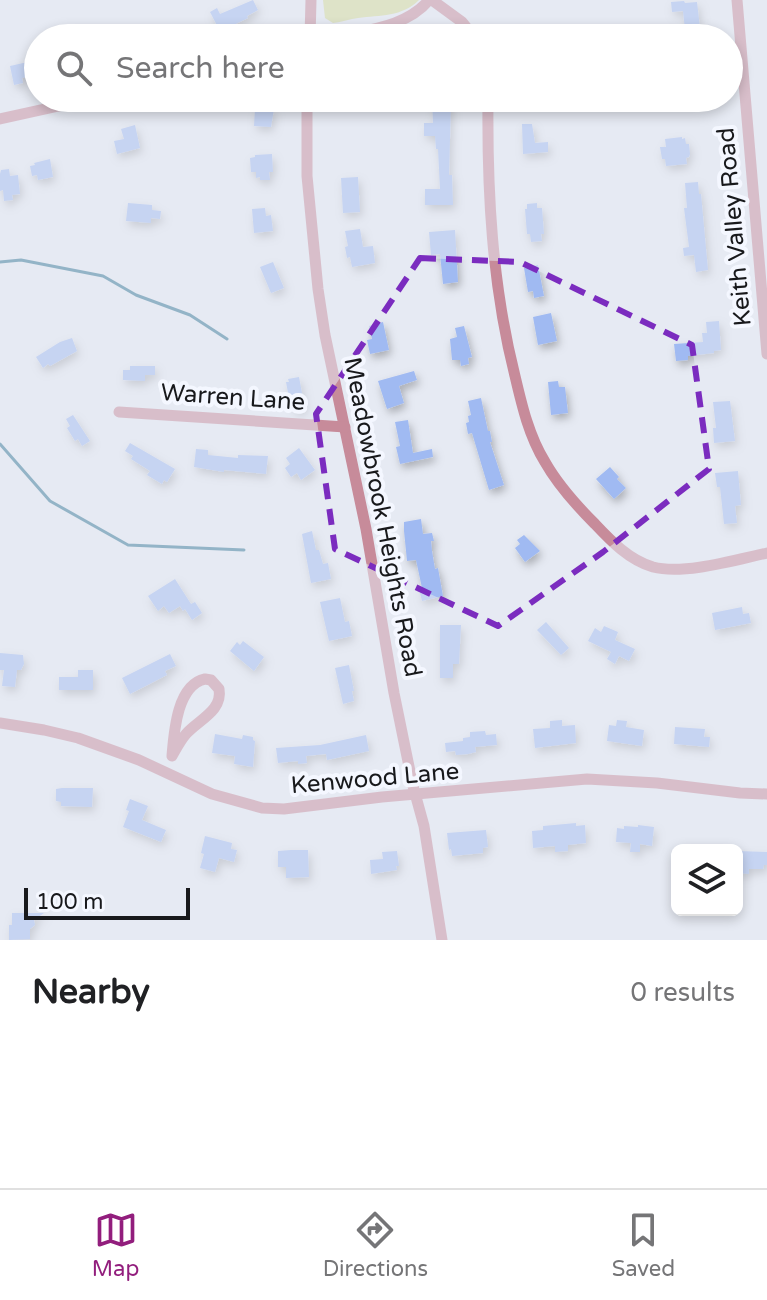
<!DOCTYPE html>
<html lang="en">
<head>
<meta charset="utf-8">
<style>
  :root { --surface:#fff; --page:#f2f2f2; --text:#202124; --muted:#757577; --line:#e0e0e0; --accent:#921e7d }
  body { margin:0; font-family:"Varela Round",sans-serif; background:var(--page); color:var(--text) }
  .controls { position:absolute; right:24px; bottom:24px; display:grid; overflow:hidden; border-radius:12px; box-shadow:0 4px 12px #0003 }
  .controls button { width:72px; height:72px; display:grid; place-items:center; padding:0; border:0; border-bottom:2px solid var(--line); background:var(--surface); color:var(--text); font:40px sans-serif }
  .scale { position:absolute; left:24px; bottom:20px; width:166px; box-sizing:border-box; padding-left:8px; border:4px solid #18191c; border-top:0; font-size:22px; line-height:28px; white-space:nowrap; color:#18191c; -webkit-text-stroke:6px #f4f7ff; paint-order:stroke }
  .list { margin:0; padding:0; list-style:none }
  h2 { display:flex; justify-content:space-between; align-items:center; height:104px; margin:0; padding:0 32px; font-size:34px }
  h2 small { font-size:26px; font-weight:400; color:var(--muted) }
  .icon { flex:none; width:44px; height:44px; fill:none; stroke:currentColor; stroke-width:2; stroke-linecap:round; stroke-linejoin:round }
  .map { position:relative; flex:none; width:767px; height:940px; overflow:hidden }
  .search { position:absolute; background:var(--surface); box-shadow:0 4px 12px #0003; left:24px; right:24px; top:24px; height:88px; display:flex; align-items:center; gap:20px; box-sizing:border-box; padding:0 28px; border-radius:44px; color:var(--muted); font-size:30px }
  .sheet { height:248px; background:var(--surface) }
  nav { display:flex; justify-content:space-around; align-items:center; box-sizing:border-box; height:112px; border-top:2px solid var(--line); background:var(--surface); font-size:22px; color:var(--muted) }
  nav a { display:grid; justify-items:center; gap:4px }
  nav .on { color:var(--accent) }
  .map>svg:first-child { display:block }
  .green { fill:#d4db95 }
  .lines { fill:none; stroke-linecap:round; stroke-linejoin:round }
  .stream { stroke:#2f7392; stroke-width:3 }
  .building { fill:#a0baf2; filter:url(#shadow) }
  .minor { stroke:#c78b9a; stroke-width:11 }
  .marked { fill:none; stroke:#7b2cbf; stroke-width:6; stroke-dasharray:16 10; stroke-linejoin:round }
  .labels { text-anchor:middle; stroke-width:8; stroke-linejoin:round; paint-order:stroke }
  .street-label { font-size:24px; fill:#18191c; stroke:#f4f7ff }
</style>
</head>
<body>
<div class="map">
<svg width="767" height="940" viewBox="0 0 767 940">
  <defs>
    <filter id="shadow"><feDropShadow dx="2.5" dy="4.5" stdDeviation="4" flood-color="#0004"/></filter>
  </defs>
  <rect width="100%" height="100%" fill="#e6eaf3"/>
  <path class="green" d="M323,0H419C402,17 380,15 358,18C350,19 342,22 333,23L325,18Z"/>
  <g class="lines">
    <g class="stream">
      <polyline points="0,262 21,260 103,276 136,295 190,315 227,339"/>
      <polyline points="0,444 50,501 128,545 244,550"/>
    </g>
  </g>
  <g class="building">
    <polygon points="253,0 258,10 247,16 248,18 227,28 229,32 222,35 210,12 217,8 220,14"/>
    <polygon points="684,1 685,3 697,2 700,28 685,30 683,11 672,12 671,2"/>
    <polygon points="32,61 35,75 22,78 23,83 14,85 10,66"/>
    <polygon points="432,98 449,98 449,103 451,103 449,175 452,175 453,205 425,205 425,189 440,189 438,149 436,149 435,136 424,136 424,123 433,123"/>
    <polygon points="255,108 274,109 271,127 254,126"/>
    <polygon points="522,124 532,124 535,143 548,142 548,152 523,154"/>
    <polygon points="135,125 140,148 117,154 114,141 124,139 121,129"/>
    <polygon points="682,137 682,139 685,138 686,144 689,144 690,154 689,157 686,158 687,164 666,166 665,159 662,159 660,147 666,147 665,139"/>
    <polygon points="272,154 273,172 269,172 270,180 260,180 260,177 256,178 256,172 251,172 250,158 255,157 255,155"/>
    <polygon points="50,159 53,177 38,180 37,175 32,176 30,166 35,165 34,163"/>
    <polygon points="9,169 10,176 18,175 20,194 12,195 13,200 4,201 3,190 0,191 0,174 1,170"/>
    <polygon points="358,177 360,212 343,213 341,178"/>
    <polygon points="698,182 699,194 701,194 708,270 696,272 694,255 684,256 683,248 689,247 684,208 687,208 685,183"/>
    <polygon points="128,203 152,205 152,210 161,211 160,219 151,218 151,223 126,221"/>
    <polygon points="537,203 537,208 542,208 544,234 541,234 542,241 531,242 530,234 527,234 525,209 527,209 527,204"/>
    <polygon points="265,208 266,216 271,215 273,231 254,233 252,209"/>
    <polygon points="360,229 363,247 373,246 375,263 352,267 350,257 347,258 345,247 348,246 345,231"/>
    <polygon points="455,230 458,282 443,284 440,254 431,255 429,232"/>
    <polygon points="273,262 284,288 271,293 260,267"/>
    <polygon points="538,265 544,296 534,298 533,291 528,292 524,268"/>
    <polygon points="551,313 557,341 538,345 533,317"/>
    <polygon points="719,321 721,350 714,351 714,353 688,356 688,360 676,361 674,344 703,342 702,333 707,333 706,322"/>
    <polygon points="383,322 389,350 370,354 367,340 372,339 369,326"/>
    <polygon points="464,326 472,357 468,358 469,364 461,366 460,360 452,360 450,339 457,337 455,328"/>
    <polygon points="72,338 77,351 50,366 48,364 43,368 36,357 60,342"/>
    <polygon points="130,366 155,366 155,375 145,375 145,381 123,380 123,370 130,370"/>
    <polygon points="414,371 417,380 399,386 404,403 387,409 378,381"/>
    <polygon points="299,377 305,409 295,411 289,398 286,382 289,382 288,379"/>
    <polygon points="558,381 559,387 565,387 568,413 551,415 548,382"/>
    <polygon points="481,398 488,431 490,431 492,442 490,442 504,485 489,490 472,433 468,434 466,423 469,422 468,416 471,415 468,401"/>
    <polygon points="730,401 735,441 714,443 713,428 716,428 713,402"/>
    <polygon points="73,415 90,441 82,446 78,439 75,441 67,428 70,426 66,419"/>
    <polygon points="408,420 413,453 432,449 433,457 400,464 396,447 400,446 395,422"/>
    <polygon points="130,443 175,469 167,482 164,480 162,484 147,475 150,471 131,459 133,456 125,451"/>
    <polygon points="299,448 315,470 301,480 297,473 291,477 285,468 290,464 286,458"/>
    <polygon points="196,449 208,450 208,455 238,458 238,455 268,456 266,474 224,470 224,472 194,467"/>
    <polygon points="610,467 619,477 617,479 626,488 614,499 596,479"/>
    <polygon points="738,471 741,505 735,506 737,523 724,524 720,487 717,487 715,473"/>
    <polygon points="421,519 423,534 432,533 434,541 431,541 432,551 435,569 438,568 443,596 422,601 419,589 422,588 416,560 407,561 404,531 404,522"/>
    <polygon points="312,531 316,550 319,550 323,564 328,563 331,579 311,583 302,534"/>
    <polygon points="524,535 540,551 525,562 515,548 520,544 517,540"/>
    <polygon points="175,579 191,604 195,602 202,613 192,620 185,609 183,611 180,606 169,613 164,606 158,611 148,596"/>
    <polygon points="340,598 345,622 349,621 352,636 329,641 320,602"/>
    <polygon points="742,607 743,614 749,613 751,623 715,630 712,613"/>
    <polygon points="546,622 569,648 561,655 537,630"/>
    <polygon points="440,625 461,625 459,664 453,664 453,678 440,678"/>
    <polygon points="604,626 618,632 615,640 635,649 629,661 619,656 615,664 607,659 611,652 588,641 595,628 601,632"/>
    <polygon points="243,641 264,657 254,671 230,651 237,642 240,645"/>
    <polygon points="0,653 23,655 24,664 21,670 17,670 15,687 2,686 4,670 0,670"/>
    <polygon points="170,654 176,666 165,671 167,675 130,694 122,678"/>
    <polygon points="349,665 354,691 352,691 354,701 343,704 335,668"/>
    <polygon points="78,670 93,670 93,690 59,690 59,677 78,677"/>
    <polygon points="562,720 562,726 575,725 576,743 535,748 533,729 550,728 550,721"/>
    <polygon points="617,720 627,721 626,727 644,730 642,746 607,741 609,725 616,726"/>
    <polygon points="675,727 705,729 704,737 710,737 709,747 674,744"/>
    <polygon points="485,731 486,735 496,734 497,745 475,747 476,752 468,754 456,755 455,751 446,752 445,743 463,741 463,738 470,737 470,732"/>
    <polygon points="215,734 242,739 243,735 253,737 253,740 255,741 253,767 234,764 235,756 212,753"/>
    <polygon points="366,735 369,751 327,760 326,754 306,756 307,763 298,764 298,761 278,763 276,748 320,745"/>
    <polygon points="62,788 93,788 92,807 61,806 61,802 56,801 56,789"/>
    <polygon points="130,799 148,806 142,820 166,830 161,842 123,827 129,811 126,810"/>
    <polygon points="576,823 576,826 585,825 586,843 568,845 568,851 555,852 555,846 533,848 532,831 543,830 543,826"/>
    <polygon points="638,825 654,827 652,846 640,844 640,852 630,852 631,843 616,842 617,828 624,829 624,826 638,827"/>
    <polygon points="486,830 488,847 483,848 483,853 452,856 451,849 449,850 447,833"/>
    <polygon points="205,836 232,843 231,849 237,850 234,862 219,858 215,872 200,868 204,854 201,853"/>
    <polygon points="291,850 308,850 309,877 286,878 286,867 278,867 278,851"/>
    <polygon points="397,851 399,866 396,866 397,870 371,874 370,860 383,859 382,852"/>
    <polygon points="737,851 767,852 767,865 764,865 763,869 749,869 749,874 737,873"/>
    <polygon points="12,913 44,913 34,920 35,925 30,929 30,939 9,940 9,925 12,925"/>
  </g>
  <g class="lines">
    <g class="minor">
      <polyline points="432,0 462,22 475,38"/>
      <polyline points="737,0 767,354"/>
      <polyline points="310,38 311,0"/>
      <path d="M331,38C364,30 406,28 429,0"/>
      <polyline points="307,98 307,176 318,289 325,335 366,529 394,693 413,786 424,826 442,940"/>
      <path d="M488,98C487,192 492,285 515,376C522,406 529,436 545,462C558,485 576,505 595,524C611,541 629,560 653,567C684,575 735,560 767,553"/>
      <polyline points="0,119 95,98"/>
      <polyline points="119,412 345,427"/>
      <path d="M205,679L211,680L219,689C223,711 198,720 186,734C180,741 176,749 172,756C174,732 177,685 205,679Z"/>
      <polyline points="0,723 44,730 78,738 139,760 212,794 262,808 284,809 382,797 587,779 657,783 740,793 767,794"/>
    </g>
  </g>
  <path d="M0 0H767V940H0ZM420,258L520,262L692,345L709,469L603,552L498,626L335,549L316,414Z" fill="#e6eaf3" fill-opacity=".55" fill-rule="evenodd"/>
  <path class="marked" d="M420,258L520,262L692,345L709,469L603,552L498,626L335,549L316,414Z"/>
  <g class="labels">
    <g class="street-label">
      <text transform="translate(734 227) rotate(-95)" y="8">Keith Valley Road</text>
      <text transform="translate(233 397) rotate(4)" y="8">Warren Lane</text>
      <text transform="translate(383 517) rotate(79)" y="8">Meadowbrook Heights Road</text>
      <text transform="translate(375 778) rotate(-5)" y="8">Kenwood Lane</text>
    </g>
  </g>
</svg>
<div class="controls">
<button><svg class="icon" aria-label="layers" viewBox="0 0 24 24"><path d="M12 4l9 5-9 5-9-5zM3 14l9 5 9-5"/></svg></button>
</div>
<div class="scale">100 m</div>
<div class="search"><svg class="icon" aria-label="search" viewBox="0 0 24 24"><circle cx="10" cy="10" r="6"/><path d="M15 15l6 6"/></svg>Search here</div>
</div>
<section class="sheet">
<h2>Nearby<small>0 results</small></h2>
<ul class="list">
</ul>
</section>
<nav>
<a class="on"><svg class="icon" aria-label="map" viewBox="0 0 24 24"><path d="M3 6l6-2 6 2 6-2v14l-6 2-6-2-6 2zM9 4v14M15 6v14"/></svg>Map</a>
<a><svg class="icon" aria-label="directions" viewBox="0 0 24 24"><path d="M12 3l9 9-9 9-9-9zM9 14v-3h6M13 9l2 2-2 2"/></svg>Directions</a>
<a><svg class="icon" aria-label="saved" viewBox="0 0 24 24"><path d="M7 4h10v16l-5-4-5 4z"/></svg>Saved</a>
</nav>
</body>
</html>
